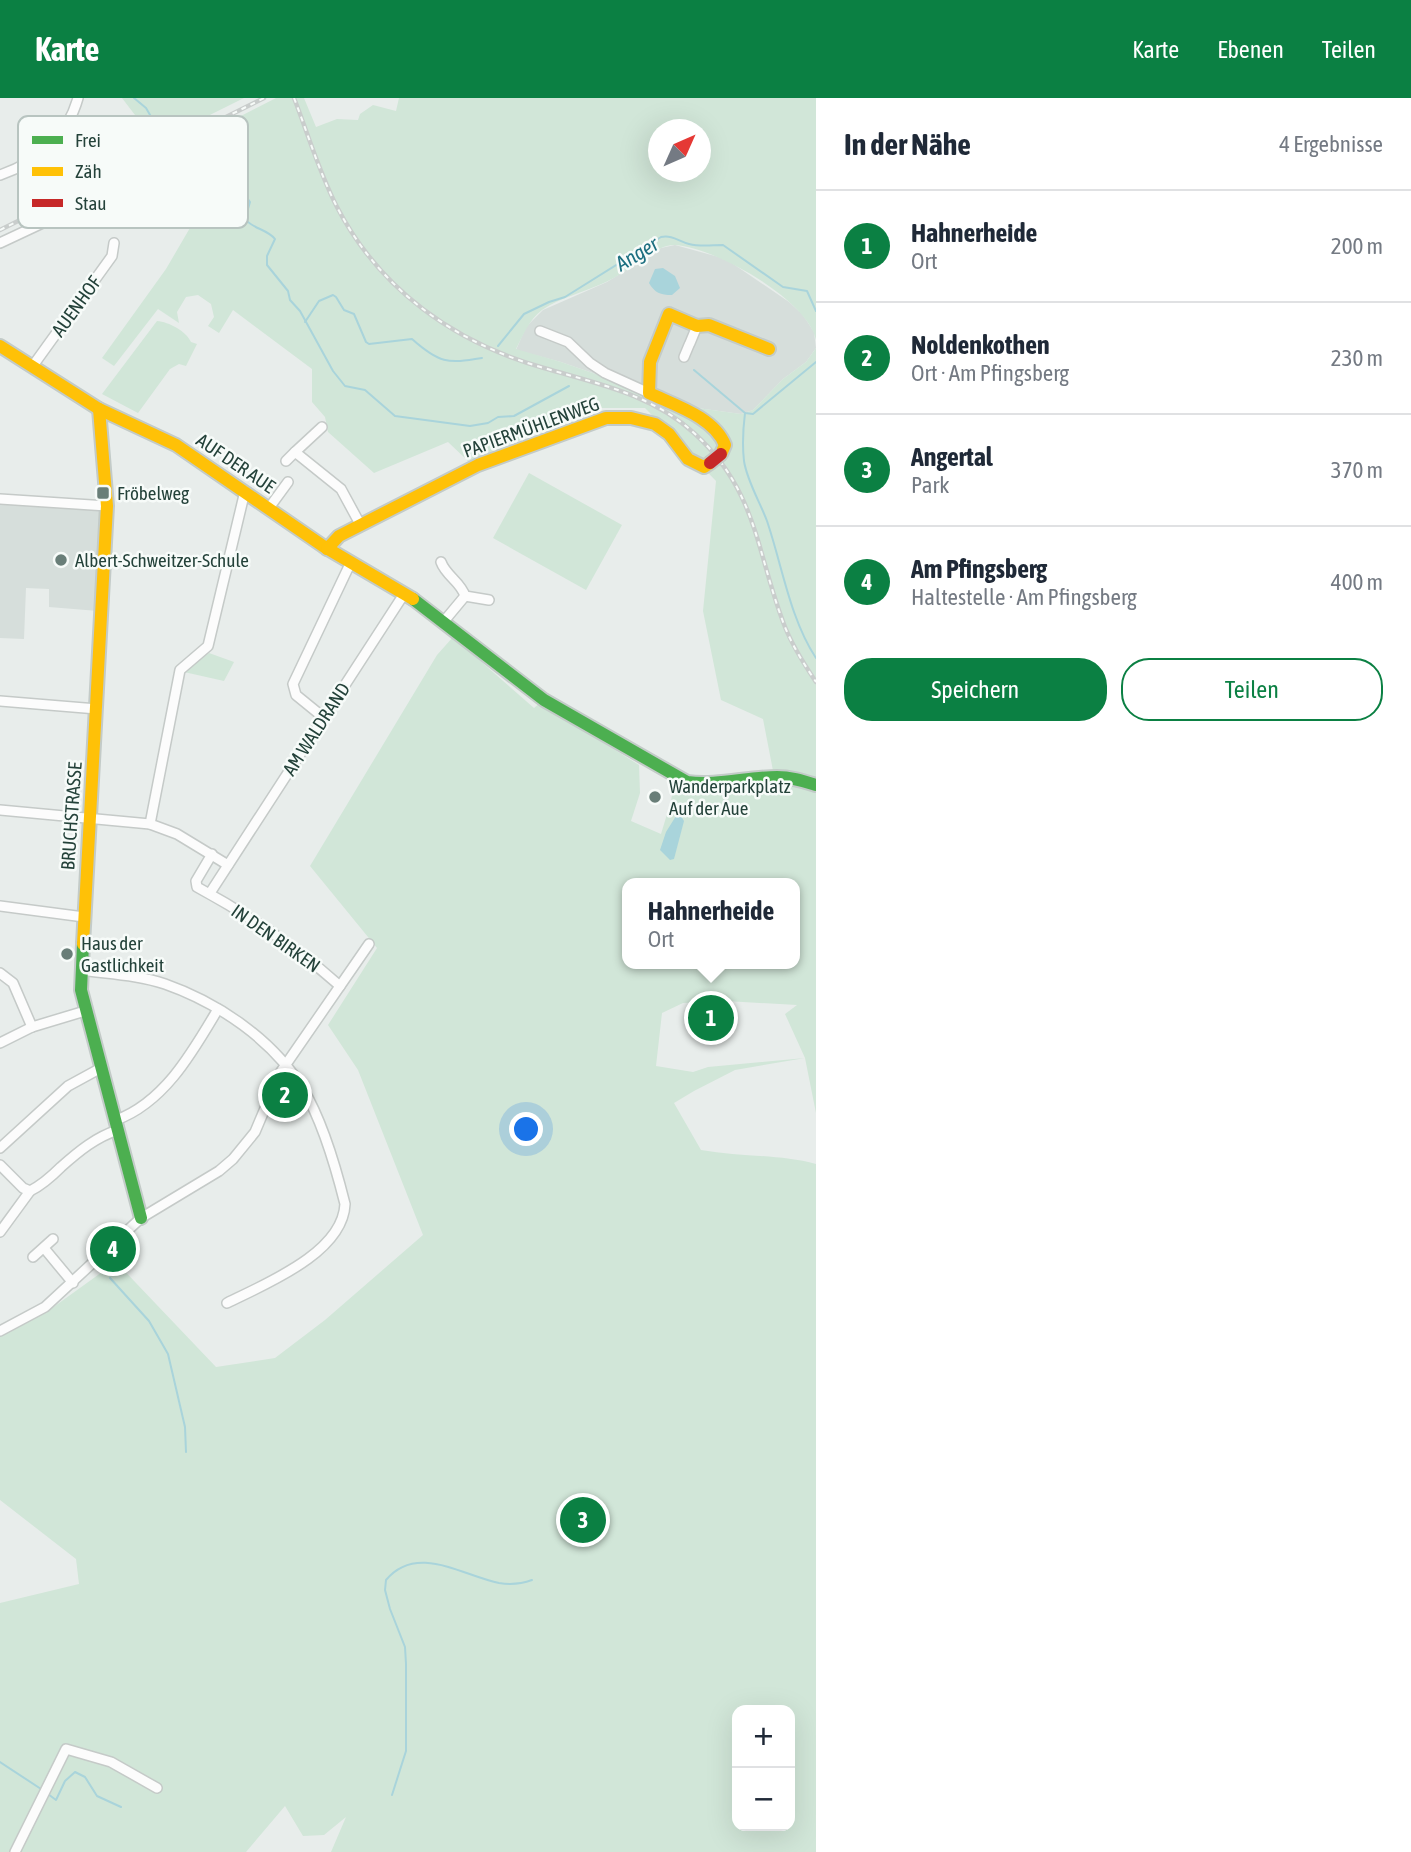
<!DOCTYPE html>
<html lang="de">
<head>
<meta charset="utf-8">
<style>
  :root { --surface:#fff; --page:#f2f2f3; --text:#1f2937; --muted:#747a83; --line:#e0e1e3; --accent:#0b8043 }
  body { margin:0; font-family:"Asap Condensed",sans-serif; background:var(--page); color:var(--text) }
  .controls { position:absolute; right:21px; bottom:21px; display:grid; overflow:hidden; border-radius:14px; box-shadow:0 7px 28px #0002 }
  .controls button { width:63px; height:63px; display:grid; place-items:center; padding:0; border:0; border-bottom:2px solid var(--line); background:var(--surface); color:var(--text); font:35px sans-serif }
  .compass { position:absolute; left:648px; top:21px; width:63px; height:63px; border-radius:50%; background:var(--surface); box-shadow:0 7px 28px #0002; rotate:45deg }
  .you { position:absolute; left:527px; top:1032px; width:24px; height:24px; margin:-18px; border:5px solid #fff; border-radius:50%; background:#1a73e8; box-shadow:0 0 0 10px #1a73e833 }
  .badge { display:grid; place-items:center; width:46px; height:46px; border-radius:50%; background:var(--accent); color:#fff; font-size:23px; font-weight:700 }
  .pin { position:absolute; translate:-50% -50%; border:4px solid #fff; box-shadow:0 2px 7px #0006 }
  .popup { position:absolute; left:622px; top:780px; width:178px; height:91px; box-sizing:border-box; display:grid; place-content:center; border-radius:14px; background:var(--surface); filter:drop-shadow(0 2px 5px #0005); font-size:23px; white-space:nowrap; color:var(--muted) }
  .popup b { font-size:26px; color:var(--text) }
  .popup::after { content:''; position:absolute; left:50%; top:100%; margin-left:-14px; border:14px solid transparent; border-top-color:var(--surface) }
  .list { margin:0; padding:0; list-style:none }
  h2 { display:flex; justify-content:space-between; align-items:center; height:91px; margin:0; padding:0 28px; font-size:30px }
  h2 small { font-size:23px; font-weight:400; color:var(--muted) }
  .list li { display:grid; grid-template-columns:46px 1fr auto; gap:21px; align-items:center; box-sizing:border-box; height:112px; padding:0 28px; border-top:2px solid var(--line) }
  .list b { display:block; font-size:26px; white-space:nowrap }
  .list p { margin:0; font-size:23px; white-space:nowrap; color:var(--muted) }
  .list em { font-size:23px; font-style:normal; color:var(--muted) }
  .actions { display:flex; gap:14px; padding:21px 28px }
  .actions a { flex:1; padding:16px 0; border:2px solid var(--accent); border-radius:28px; text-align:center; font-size:24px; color:var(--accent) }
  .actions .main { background:var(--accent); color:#fff }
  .map { position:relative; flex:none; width:816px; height:1754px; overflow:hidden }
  header { display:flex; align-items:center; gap:42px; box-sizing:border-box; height:98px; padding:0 35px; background:var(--accent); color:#fff }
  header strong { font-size:33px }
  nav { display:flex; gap:38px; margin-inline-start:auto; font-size:24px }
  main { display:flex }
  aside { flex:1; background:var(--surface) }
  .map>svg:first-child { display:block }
  .built { fill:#d6dedb }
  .green { fill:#d1e6d8; fill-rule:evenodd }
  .water { fill:#a9d4db }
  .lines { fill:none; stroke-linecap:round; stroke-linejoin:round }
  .stream { stroke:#a9d4db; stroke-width:2 }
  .street-casing { stroke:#c5cac8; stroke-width:12 }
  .fast-casing { stroke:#c3cbc8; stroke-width:16 }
  .slow-casing { stroke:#c3cbc8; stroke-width:16 }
  .street { stroke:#fcfcfc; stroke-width:9 }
  .fast { stroke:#4caf50; stroke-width:12 }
  .slow { stroke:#ffc107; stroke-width:12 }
  .rail-casing { stroke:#c9cdcc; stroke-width:4.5 }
  .rail { stroke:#f7fbf9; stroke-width:2; stroke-dasharray:5; stroke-linecap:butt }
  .jam-bridge-casing { stroke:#c3cbc8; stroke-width:16; stroke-linecap:butt }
  .jam-bridge { stroke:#c62828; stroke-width:12 }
  .poi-dot { fill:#697e78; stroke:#f7fbf9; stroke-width:2.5 }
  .labels { text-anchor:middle; stroke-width:5; stroke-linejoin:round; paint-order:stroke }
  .street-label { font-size:19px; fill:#24423a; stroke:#f7fbf9 }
  .poi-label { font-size:19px; fill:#24423a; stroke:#f7fbf9; text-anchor:start }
  .water-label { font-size:21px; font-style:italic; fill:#1c6f80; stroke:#f7fbf9 }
  .key { fill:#f7fbf9; stroke:#b8c4c0; stroke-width:2 }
  .key-label { font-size:19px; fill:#24423a }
</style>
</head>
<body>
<header>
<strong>Karte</strong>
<nav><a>Karte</a><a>Ebenen</a><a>Teilen</a></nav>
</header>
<main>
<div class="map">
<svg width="816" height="1754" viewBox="0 0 816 1754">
  <rect width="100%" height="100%" fill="#e8edeb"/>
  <g class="built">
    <polygon points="675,147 726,161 789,204 803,217 814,234 816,250 806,264 783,281 753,312 741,316 690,309 561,264 516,252 526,229 543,212 607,184 661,150"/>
    <polygon points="0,405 102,411 98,513 49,509 49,491 26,490 24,541 0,540"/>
  </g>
  <g class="green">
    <polygon points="122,0 244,0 45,99 62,79 101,54 97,47 130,24 135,17"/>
    <path d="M276,0H304L316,29L337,21L358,22L360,16L373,7L396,13L399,0H816V242C808,202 716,150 676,147C663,146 652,155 642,162C630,169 619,178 606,184C587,193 559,200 542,212C529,222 523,237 516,251L561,264L690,309L741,316L753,312L783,281L806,264L816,250V1015L805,960L735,972L694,993L674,1005L701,1052C739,1059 779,1056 816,1066V1754H331L346,1719L324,1737L303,1738L285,1708L246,1754H0V1505L79,1486L76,1461L0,1402V1237L48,1213L116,1164L216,1269L275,1260L325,1222L423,1137L358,972L328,927L377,850L310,768L437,557L453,539L534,610L540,605L639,667L640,695L631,723L661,736L671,703L674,685C705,695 735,690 767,687L775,683L763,621L721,602L703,513L716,383L645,310H601L468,363L448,344L374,375L328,334L325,319L312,304V271L233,212L219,235L208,228L214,219L211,206L198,197L186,199L177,214L179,225L158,211L114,268L102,260L166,171L194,123L150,85L129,75ZM659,32H701V74H659ZM627,785H795V866H627ZM726,903L797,907L785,916L805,960L708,969L693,974L656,968L662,915L683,905ZM737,1612H790V1728H737Z"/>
    <path d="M157,223C169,224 186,233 191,244L197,246L186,268L179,266L170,271L138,315L102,296Z"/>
    <polygon points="529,375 622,427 586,492 493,440"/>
    <polygon points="209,555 234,564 224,583 184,574"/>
  </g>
  <g class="water">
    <path d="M663,170L675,178L680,190L672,197C660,197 655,195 649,185L655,171Z"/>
    <polygon points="676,718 681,718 684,723 674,761 670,762 660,752 666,734"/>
  </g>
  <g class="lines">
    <g class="stream">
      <polyline points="134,0 146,10 153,22"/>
      <path d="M176,75C201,90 207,79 233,80L250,104L245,121C253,131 267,131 275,141L267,158V167L288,193L290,202L300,213L333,273L345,288L365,292L395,318L470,328L488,325L498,319L514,318L569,288"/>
      <path d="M305,224L319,203L333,197L336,199L344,212L354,216L366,244L369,246L412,241C439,265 447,266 482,260"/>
      <path d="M498,248L524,216L549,204L565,199L661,139C673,137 678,143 689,146C701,149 712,147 723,147L783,189L807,193L816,213"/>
      <polyline points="694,272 745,315 753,316 816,264"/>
      <path d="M745,315C743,331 742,346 744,363C747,383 760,404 767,423C782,467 790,521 816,560"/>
      <polyline points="110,1180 149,1223 168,1256 185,1329 186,1354"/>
      <polyline points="0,1664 41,1691"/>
      <polyline points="48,1696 56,1702 65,1683 75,1674 85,1679 97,1698 121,1709"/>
      <path d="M392,1697L406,1653V1566L405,1549L390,1511L385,1492L386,1482C417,1445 463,1478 499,1485C511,1487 521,1486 532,1482"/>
    </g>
    <g class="street-casing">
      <g id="street">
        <path d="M0,77C38,64 67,39 78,0"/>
        <polyline points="0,145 49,122"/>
        <polyline points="540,233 568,244 590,265 605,275 649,295"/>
        <polyline points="690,245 697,228"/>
        <polyline points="684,259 689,247"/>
        <polyline points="32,269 112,158 114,145"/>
        <polyline points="295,354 322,329"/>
        <polyline points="286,363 295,354 341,391 360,426"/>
        <polyline points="0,401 107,408"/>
        <polyline points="269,410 288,384"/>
        <path d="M441,464C446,478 461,484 465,498"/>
        <polyline points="445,522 465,498 489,502"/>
        <polyline points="0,603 97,611"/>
        <polyline points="323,619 296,597 293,586 350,466"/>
        <polyline points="0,712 150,726 177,736 228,767"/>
        <polyline points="150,726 180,572 208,548 245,393"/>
        <polyline points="210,795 404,496"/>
        <polyline points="0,808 84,819"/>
        <path d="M81,872C110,876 138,877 165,886C219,905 273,942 303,991C322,1022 336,1070 345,1106C343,1155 265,1186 227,1205"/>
        <polyline points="0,875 13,885 32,929"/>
        <polyline points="340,888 369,846"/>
        <polyline points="0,945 32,929 85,913"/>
        <path d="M116,1022C165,1004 193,953 218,911"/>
        <polyline points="0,1050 68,988 101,970"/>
        <path d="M0,1067L23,1090L30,1093C42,1087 52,1078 61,1069C79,1053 96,1039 118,1032"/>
        <polyline points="0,1134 30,1093"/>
        <polyline points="44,1150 73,1185"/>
        <polyline points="33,1159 53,1141"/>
        <path d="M0,1233L45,1209L141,1120L219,1073L233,1061L255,1034L280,975L340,888C296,849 249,817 197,789L196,783L212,756"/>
        <polyline points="15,1754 66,1651 111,1664 157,1690"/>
      </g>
    </g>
    <g class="fast-casing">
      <g id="fast">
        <path d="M413,501L544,602L687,684C717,688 747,679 777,679C791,679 803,683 816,687"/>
        <polyline points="83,846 81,892 141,1120"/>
      </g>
    </g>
    <g class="slow-casing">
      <g id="slow">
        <polyline points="0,248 99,311 176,347 323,448 413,501"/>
        <path d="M721,356L725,347C714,319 674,307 649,295L650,264L669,216L697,228L709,227L769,251"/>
        <polyline points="327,451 339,438 478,367 606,320 631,320 655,326 669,336 688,361 704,369 710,365"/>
        <polyline points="83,846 107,408 99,311"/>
      </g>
    </g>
    <use href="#street" class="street"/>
    <use href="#fast" class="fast"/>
    <use href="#slow" class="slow"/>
    <g class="rail-casing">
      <g id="rail">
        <path d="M294,0C308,36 319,74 337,109C380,192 455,245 544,270C598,286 651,296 694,335C758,393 756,455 785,529C793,549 804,566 816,584"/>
        <polyline points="0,132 264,0"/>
      </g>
    </g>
    <use href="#rail" class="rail"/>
    <g class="jam-bridge-casing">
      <polyline id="jam-bridge" points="710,365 721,356"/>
    </g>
    <use href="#jam-bridge" class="jam-bridge"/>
  </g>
  <g class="poi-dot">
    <rect x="96" y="388" width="14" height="14" rx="3.5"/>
    <circle cx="61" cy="462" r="7"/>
    <circle cx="655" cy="699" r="7"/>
    <circle cx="67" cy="856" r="7"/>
  </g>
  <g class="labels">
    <g class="street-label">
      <text transform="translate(76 208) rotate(-54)" y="7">AUENHOF</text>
      <text transform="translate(531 329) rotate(-20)" y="7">PAPIERMÜHLENWEG</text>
      <text transform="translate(236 365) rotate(34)" y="7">AUF DER AUE</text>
      <text transform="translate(316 631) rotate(-57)" y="7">AM WALDRAND</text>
      <text transform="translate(71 718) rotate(-86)" y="7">BRUCHSTRASSE</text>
      <text transform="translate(276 840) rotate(35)" y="7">IN DEN BIRKEN</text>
    </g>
    <g class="poi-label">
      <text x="117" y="402">Fröbelweg</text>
      <text x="75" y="469">Albert-Schweitzer-Schule</text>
      <text x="669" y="695">Wanderparkplatz<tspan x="669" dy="22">Auf der Aue</tspan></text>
      <text x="81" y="852">Haus der<tspan x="81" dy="22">Gastlichkeit</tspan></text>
    </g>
    <g class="water-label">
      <text transform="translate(637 156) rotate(-31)" y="7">Anger</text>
    </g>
  </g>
  <rect x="18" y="18" width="230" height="112" rx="10" class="key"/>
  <rect x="32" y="38" width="31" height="8" fill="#4caf50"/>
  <rect x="32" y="69" width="31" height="9" fill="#ffc107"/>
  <rect x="32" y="101" width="31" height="8" fill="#c62828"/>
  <g class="key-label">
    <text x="75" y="49">Frei</text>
    <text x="75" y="80">Zäh</text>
    <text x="75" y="112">Stau</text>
  </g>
</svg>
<div class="controls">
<button>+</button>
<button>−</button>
</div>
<svg class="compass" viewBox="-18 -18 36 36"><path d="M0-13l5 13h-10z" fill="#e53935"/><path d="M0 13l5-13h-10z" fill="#747a83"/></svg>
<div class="you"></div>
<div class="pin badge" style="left:711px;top:920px">1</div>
<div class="popup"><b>Hahnerheide</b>Ort</div>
<div class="pin badge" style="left:285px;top:997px">2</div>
<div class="pin badge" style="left:583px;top:1422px">3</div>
<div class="pin badge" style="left:113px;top:1151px">4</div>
</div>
<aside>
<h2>In der Nähe<small>4 Ergebnisse</small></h2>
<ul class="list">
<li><span class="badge">1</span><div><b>Hahnerheide</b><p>Ort</p></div><em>200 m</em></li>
<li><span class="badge">2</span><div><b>Noldenkothen</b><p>Ort · Am Pfingsberg</p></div><em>230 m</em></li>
<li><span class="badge">3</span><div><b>Angertal</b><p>Park</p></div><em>370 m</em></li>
<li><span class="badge">4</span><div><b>Am Pfingsberg</b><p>Haltestelle · Am Pfingsberg</p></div><em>400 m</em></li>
</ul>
<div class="actions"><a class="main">Speichern</a><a>Teilen</a></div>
</aside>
</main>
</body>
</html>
